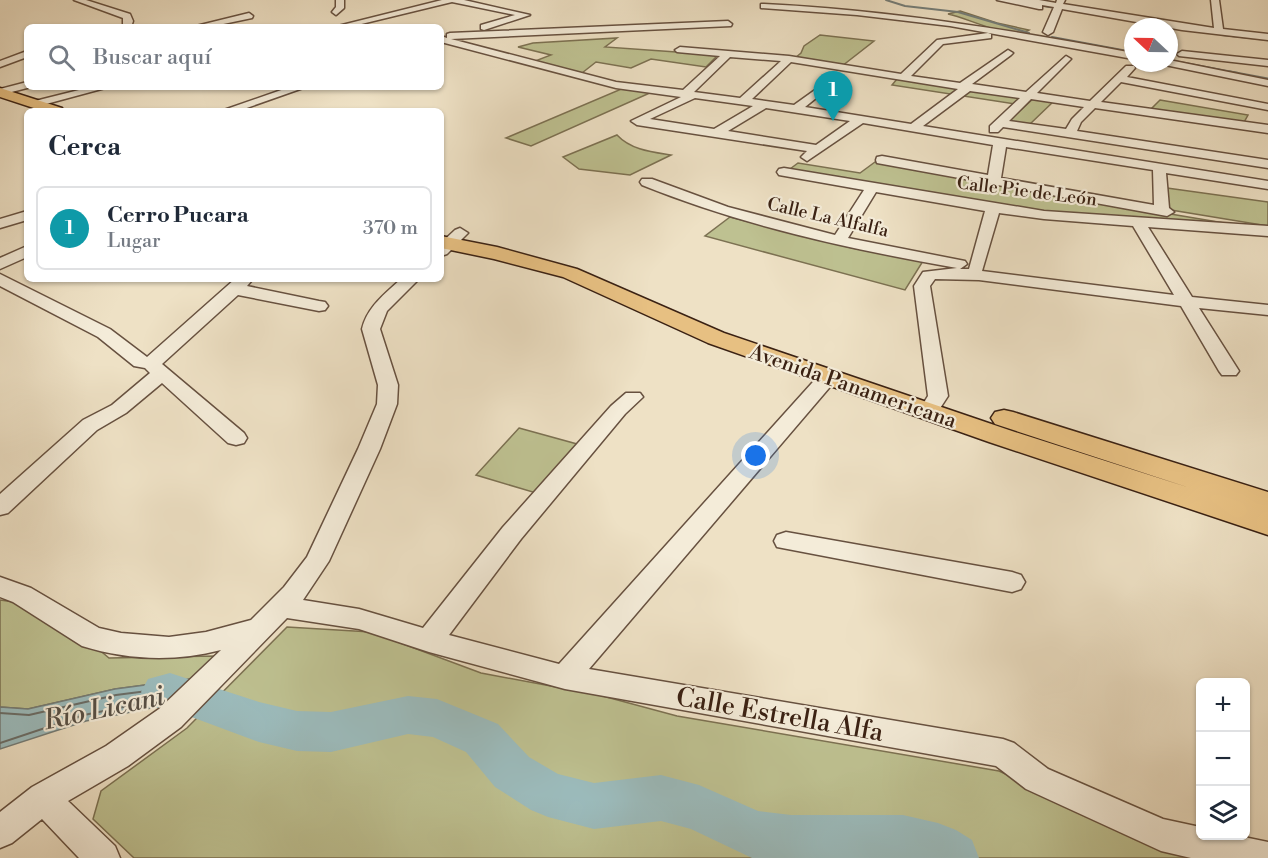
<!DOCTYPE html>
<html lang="es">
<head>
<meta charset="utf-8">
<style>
  :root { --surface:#fff; --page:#f6f6f7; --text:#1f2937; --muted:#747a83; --line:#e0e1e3; --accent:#7c3aed }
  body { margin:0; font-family:"Libre Bodoni",serif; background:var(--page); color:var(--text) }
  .controls { position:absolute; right:18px; bottom:18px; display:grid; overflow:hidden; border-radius:9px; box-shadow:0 2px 4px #0004 }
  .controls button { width:54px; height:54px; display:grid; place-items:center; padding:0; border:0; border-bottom:2px solid var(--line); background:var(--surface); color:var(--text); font:30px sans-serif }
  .compass { position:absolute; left:1124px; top:18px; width:54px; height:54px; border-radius:50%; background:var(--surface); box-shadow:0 2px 4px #0004; rotate:292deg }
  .you { position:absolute; left:756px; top:456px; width:21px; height:21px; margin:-15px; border:4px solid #fff; border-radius:50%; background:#1a73e8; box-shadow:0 0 0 9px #1a73e833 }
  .badge { display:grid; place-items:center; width:39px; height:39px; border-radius:50%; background:var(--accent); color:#fff; font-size:20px; font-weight:700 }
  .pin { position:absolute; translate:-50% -50px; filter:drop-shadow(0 2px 3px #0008) }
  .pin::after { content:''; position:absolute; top:32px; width:21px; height:18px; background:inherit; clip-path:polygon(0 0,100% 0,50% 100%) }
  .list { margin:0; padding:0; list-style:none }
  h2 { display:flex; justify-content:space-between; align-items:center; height:78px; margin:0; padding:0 24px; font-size:26px }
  h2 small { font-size:20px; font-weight:400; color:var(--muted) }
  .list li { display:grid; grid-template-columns:39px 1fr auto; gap:18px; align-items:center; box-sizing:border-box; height:84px; margin:0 12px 12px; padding:0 12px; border:2px solid var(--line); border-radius:9px }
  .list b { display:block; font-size:22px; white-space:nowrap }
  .list p { margin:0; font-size:20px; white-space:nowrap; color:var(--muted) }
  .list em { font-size:20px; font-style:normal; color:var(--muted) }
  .icon { flex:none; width:33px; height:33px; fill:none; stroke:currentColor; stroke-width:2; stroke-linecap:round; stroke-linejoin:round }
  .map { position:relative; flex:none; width:1268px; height:858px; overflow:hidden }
  .search { position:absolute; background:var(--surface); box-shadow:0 2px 4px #0004; left:24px; top:24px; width:420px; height:66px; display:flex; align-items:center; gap:15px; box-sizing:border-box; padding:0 21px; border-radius:9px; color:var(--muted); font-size:22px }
  .panel { position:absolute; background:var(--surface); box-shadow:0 2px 4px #0004; left:24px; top:108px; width:420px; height:174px; border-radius:9px }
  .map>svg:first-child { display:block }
  .green { fill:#bec191; stroke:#7c7152; stroke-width:1.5 }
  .water { fill:#9cbcbd; stroke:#757e79; stroke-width:1.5 }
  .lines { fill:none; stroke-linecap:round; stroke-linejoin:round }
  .shore { stroke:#6b6e68; stroke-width:2 }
  .stream-far1 { stroke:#757e79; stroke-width:2 }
  .stream { stroke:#757e79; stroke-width:3 }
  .river { fill:#9cbcbd; fill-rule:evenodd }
  .minor-casing { stroke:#675140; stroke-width:3 }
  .major-casing { stroke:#3a2113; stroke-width:3 }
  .minor { fill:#f4ecd9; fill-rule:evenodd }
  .major { fill:#e7c082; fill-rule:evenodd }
  .labels { text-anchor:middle; stroke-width:4.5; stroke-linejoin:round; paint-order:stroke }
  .far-street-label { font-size:18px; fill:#3a2113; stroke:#f4ecd9 }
  .street-label { font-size:21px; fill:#3a2113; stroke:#f4ecd9 }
  .near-street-label { font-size:26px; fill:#3a2113; stroke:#f4ecd9 }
  .near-water-label { font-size:27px; font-style:italic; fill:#575046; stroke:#f4ecd9 }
</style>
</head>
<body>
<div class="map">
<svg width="1268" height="858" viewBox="0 0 1268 858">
  <rect width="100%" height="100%" fill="#eee1c5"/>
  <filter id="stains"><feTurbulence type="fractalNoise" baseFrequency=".00333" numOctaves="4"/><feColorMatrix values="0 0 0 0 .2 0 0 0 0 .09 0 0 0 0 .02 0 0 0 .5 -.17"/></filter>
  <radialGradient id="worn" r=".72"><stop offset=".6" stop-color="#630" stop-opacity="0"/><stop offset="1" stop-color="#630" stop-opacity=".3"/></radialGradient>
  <g class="green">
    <path d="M960,11L997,23L1029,30C1010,41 969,18 948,14Z"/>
    <polygon points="820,35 874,41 842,66 795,58 801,53 804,46"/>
    <polygon points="617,38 605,47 718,55 706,67 651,59 631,68 596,62 582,73 535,61 551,55 518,47 533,43"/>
    <polygon points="897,79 1024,96 1015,104 892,85"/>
    <polygon points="626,87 652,92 531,146 506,138"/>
    <polygon points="1035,97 1055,100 1029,125 1008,122"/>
    <polygon points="1160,100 1248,115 1243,124 1149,111"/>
    <path d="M617,135C631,150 652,152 671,155L630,175L579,169L563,157Z"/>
    <polygon points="875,162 1069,197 1260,229 1038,211 790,169 798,163 860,173"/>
    <polygon points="1167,188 1268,202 1268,226 1171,210 1169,208"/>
    <polygon points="730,217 852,248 923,261 905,290 705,236"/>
    <polygon points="519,428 577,444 536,493 476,475"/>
    <polygon points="0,600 29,604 65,621 109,658 215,656 198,678 115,689 28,709 0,707"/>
    <polygon points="287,627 371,632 481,673 599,695 677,716 999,771 1169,850 1204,858 134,858 93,819 101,791 187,728"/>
  </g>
  <polygon class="water" points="198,678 171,704 86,721 0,749 0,707 28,709 115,689"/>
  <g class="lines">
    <polyline class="shore" points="0,713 29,715 116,695 171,688 175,690 168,698 84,715 0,743"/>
    <g class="stream-far1">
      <polyline points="886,0 905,6 958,12 1029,33"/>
      <polyline points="1038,5 1061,9"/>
      <polyline points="1222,35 1268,40"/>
      <polyline points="1052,37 1133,52"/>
      <polyline points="1169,60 1238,73"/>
    </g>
    <polyline class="stream" points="1230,72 1268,79"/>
    <polygon class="river" points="170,673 259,702 297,711 331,712 408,696 437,699 498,724 529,757 558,774 594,783 661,775 699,785 758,811 791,815 903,815 938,823 956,830 972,840 979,858 752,858 691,829 661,821 594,829 548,817 531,810 495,787 466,752 433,737 408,734 331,752 297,751 259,742 170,709 163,710 148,705 141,692 148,679"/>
    <g class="minor-casing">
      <g id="minor">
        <polygon points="74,0 86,0 130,14 133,21 131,27 123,27 123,18"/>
        <polygon points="336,0 344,0 344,8 336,15 332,12 336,7"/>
        <polygon points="442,0 464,0 530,15 484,30 481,29 481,25 515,15 452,2 349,27 334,27"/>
        <polygon points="997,0 1039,0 1056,3 1057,0 1065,0 1063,4 1214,28 1211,0 1219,0 1223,29 1268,34 1268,40 1182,30 1062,9 1053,32 1048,35 1043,32 1054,7 1042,5 1042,9 1039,9"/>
        <path d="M764,4C889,10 1011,30 1133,53V59L950,26L857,15L761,8V4Z"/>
        <polygon points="249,13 253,16 252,18 209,27 192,27"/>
        <path d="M728,21L732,24L731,26L451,39L616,82L683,90L720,56L677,52L675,50L680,47L789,56L901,74L937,40L988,33L991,34V38L943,44L911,76L960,83L1008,50L1013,53L1011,55L972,84L1026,92L1066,56L1071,59L1037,93L1090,101L1126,66H1134L1135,68L1127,77L1268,104V110L1121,82L1101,102L1268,125V133L1095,108L1081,122L1077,131L1268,160V168L1003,127L998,132H990V126L1020,98L970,91L923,126L1268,181V189L1166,173L1169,208L1174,212L1167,216L877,163L876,160L877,157L882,156L988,175L993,145L863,123L807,161L801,157L807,151L637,125L631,121L681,97L616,88L441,42V36L447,38V34L450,33ZM730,57L781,61L740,98L694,92ZM791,62L958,89L911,124L805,107L826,90L827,88L822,85L794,105L752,99ZM695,98L753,106L714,129L650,119ZM1031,99L1084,107L1072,119L1066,129L1009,121ZM766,108L850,121L816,145L728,131ZM1006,147L1153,170L1154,205L1001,178Z"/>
        <polygon points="27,51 27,57 0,67 0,61"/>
        <polygon points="1182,51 1268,60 1268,66 1179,56 1177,54"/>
        <polygon points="1169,60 1268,80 1268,86 1165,65 1164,63 1169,63"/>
        <polygon points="27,82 27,87 31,87 0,95 0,89"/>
        <polygon points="91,87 109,87 35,107 29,104 31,102"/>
        <polygon points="290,87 306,87 238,111 221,111"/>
        <path d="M784,168L1044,211L1268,226V236L1148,227L1192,297L1268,305V315L1199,308L1239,371L1236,375H1222L1219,371L1181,306L979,280L935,279L930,286L948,396L935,416L928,418L921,416L918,412L928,396L914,286L923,272L957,268C849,249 744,226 642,185L640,182L642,179H652L728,207L835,235L864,190L779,175L777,172L779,169ZM876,192L985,211L969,269H960L967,264L965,261L848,238ZM999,213L1044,219L1133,226L1174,295L982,271Z"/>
        <polygon points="27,211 27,220 0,228 0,219"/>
        <polygon points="460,228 468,233 447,254 441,256 441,243 455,230"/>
        <polygon points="27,246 27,257 0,269 0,258"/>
        <polygon points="0,274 110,329 147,357 235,279 253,279 247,286 319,301 325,302 328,306 325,310 319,311 238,295 162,364 244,433 247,438 244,443 236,445 228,443 162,383 126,413 97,430 8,513 0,515 0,494 83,420 112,405 150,373 145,368 134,366 98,337 0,286"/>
        <path d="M401,279H419L387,311L380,329L398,385L397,404L380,449L329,561L303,600L359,609L423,628L503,527L611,406L626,393H640L643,397L625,414L521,539L449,635L559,664L821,373H835L838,377L835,381L589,669L1003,739L1014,743L1048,769L1163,819L1200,827V836H1239L1268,842V858H1191L1161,851L1026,789L996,766L565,689L429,652L359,629L287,618L181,727L128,766L68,801L115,846L120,858H79L42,819L12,843L0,848V812L32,787L106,746L159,709L221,650C175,662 127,660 82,646L13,602L0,597V577L31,588L99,628L121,633L169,637L206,632L251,620L284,587L307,557L358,449L377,404L378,385L362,329C367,307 385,294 401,279Z"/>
        <polygon points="786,532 1012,572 1021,575 1025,582 1021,589 1012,592 777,547 774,541 777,535"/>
      </g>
    </g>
    <g class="major-casing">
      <g id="major">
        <polygon points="0,88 62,108 64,111 43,111 0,97"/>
        <polygon points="441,236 497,247 577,269 724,333 1009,430 1190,488 995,424 991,418 995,412 1004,410 1013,412 1268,492 1268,535 989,442 708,343 563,277 494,259 441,248"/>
      </g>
    </g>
    <use href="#minor" class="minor"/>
    <use href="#major" class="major"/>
  </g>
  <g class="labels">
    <g class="far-street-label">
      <text transform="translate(1027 191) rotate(7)" y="6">Calle Pie de León</text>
      <text transform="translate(828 217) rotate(13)" y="6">Calle La Alfalfa</text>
    </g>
    <g class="street-label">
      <text transform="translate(853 386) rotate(19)" y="7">Avenida Panamericana</text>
    </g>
    <g class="near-street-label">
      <text transform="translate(780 714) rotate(10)" y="9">Calle Estrella Alfa</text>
    </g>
    <g class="near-water-label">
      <text transform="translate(104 708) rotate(-12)" y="9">Río Licani</text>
    </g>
  </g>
  <rect width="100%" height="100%" filter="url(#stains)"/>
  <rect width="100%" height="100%" fill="url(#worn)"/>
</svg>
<div class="controls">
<button>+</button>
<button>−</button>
<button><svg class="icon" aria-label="layers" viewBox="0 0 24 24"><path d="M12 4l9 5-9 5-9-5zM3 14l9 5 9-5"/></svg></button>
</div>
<svg class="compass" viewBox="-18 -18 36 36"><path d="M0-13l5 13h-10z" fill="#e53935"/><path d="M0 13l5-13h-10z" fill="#747a83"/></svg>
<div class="you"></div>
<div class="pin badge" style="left:833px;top:121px;background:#0f9aa8">1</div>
<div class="search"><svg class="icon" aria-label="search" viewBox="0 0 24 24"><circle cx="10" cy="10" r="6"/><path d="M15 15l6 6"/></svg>Buscar aquí</div>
<section class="panel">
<h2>Cerca<small></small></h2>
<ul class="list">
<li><span class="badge" style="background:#0f9aa8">1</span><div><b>Cerro Pucara</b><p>Lugar</p></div><em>370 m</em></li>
</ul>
</section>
</div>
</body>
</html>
